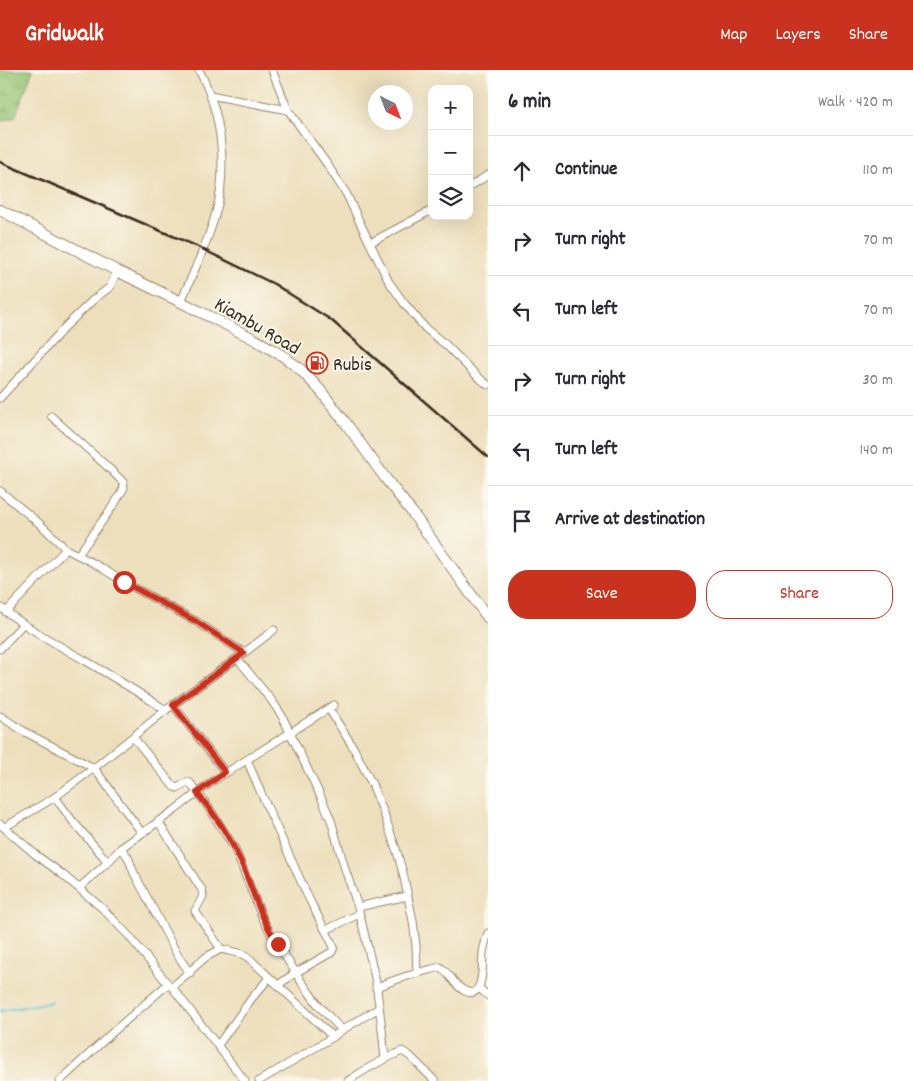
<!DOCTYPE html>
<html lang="en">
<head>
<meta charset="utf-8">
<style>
  :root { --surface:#fff; --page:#f2f2f3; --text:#2b2b33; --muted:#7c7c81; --line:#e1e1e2; --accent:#c8321e }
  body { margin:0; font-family:Dekko,sans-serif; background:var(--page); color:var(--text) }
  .controls { position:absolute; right:15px; top:15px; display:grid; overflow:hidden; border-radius:10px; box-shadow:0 5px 20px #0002 }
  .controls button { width:45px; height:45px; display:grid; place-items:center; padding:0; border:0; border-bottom:1px solid var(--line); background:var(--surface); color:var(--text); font:25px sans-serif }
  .compass { position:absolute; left:368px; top:15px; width:45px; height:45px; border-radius:50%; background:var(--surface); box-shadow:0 5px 20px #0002; rotate:138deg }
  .stop { position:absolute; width:15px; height:15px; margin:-11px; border:4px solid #c8321e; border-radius:50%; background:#fff }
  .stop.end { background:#c8321e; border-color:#fff; box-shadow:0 1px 5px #0008 }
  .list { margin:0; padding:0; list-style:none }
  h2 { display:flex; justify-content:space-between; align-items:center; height:65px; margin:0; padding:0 20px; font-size:21px }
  h2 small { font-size:16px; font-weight:400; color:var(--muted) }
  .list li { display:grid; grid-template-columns:32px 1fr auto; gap:15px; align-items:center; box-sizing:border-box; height:70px; padding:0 20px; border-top:1px solid var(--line) }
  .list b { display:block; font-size:19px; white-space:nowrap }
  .list em { font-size:16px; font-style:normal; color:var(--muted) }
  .actions { display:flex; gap:10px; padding:15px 20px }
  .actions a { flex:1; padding:11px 0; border:1px solid var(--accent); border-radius:20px; text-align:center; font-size:18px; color:var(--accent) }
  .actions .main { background:var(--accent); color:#fff }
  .icon { flex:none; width:28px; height:28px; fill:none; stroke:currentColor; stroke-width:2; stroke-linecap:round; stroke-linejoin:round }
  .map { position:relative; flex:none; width:488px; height:1011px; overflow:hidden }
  header { display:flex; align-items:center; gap:30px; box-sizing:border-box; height:70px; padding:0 25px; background:var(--accent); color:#fff }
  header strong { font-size:24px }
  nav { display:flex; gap:28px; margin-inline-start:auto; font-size:18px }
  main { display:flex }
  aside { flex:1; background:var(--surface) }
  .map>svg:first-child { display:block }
  .wetland { fill:url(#wetland-marsh); stroke:#68784a }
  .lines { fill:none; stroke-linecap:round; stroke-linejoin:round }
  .stream { stroke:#5ac5d5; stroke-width:2.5 }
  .street-casing { stroke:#94846d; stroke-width:9 }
  .secondary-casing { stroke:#94846d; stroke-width:12 }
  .street { stroke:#fff; stroke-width:7 }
  .secondary { stroke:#fff; stroke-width:10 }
  .rail { stroke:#3b2a1e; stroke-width:2.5 }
  .route { stroke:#c8321e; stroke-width:6 }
  .labels { text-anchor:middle; stroke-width:4; stroke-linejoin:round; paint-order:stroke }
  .street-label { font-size:20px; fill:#3b2a1e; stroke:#fbf7ec }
  .poi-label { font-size:20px; fill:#3b2a1e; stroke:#fbf7ec; text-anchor:start }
</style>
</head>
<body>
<header>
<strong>Gridwalk</strong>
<nav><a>Map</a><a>Layers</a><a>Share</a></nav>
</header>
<main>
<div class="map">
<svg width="488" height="1011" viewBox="0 0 488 1011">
  <defs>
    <pattern id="wetland-marsh" width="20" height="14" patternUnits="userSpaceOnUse" patternTransform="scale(1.25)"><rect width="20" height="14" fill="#95c575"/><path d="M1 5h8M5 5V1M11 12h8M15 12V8" fill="none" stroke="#7ba05f"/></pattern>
  </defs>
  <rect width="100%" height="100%" fill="#fbf7ec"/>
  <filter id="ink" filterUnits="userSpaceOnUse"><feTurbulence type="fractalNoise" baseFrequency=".02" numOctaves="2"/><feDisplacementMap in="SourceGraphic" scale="10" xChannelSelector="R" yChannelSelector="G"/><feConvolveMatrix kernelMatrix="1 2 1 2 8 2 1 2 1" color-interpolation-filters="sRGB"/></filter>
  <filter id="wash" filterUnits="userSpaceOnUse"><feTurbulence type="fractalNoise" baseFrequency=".0096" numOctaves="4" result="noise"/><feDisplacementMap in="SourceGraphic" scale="20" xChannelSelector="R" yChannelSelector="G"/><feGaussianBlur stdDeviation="1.12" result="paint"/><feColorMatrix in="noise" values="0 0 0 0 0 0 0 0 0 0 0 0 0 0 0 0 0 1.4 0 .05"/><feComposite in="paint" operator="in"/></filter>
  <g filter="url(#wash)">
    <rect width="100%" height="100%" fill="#eddfbc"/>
    <polygon class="wetland" points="0,0 33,0 15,47 2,51 0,48"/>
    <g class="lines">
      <polyline class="stream" points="0,941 52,932"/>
    </g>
  </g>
  <g filter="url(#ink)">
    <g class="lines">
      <g class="street-casing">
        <g id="street">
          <polyline points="272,0 288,40 327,94 347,125 361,155 389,212 404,233 426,259 446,275 478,307 488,315"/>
          <polyline points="210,25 288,40"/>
          <polyline points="469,117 488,105"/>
          <polyline points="370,173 432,140"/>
          <path d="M181,232C193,202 208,173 216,142C226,107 223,59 210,25C207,16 203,8 199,0"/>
          <polyline points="0,328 66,256 93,230 110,217 117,201"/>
          <polyline points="51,346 112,401 123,412 124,418 115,433 78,485"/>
          <polyline points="0,421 40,454 66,479 95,494 124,512 197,552 244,583"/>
          <path d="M0,537C27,558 56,574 86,591C113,607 139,623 166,640"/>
          <polyline points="6,542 66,479"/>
          <polyline points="0,579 23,554"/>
          <polyline points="237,588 272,631 282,646 321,727 331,750 345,799 358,837 376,912 382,959 385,989"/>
          <polyline points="173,635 225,702"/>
          <polyline points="329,639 353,677 372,714 383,741 397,782 403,803 413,851 416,876 417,903"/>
          <polyline points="0,646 25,662 94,698 142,763"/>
          <polyline points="133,667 174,717 177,718 188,712 190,713 207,735 234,777 263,849 271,864 301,911 319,936 342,960"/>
          <polyline points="247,690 261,723 309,829 334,877 332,882 295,903 278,915"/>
          <polyline points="55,727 71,749 108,792 121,778 175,740 213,711 334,635"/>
          <polyline points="158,751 202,820 203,826 195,841 221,879 243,884 251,890 333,967"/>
          <polyline points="0,754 36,785 62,804 102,838 129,866 168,914 172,917 245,1011"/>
          <polyline points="5,757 55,727 94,698 166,640 244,583 274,560"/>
          <polyline points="121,778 128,787 134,803 178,886 190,903"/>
          <polyline points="79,818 108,792"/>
          <polyline points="358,837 407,826"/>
          <polyline points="326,860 359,844"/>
          <polyline points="172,917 206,887 221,879"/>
          <path d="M376,918C396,908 418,903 440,897C450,903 454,916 465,921C485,931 482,892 483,883C484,876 486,870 488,863"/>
          <polyline points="479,918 488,926"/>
          <polyline points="218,975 252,928 269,908"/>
          <polyline points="60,1011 114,961 168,914"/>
          <polyline points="259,1011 333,967 342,960 379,938"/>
          <path d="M348,1011C365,999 382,990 402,981L410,986L435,1011"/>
        </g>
      </g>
      <g class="secondary-casing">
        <polyline id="secondary" points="0,140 117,201 181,232 254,269 283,286 300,299 320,320 345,352 386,409 411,441 488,548"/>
      </g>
      <use href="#street" class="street"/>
      <use href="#secondary" class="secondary"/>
      <polyline class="rail" points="0,92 196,176 274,214 331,250 488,387"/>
    </g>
  </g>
  <g class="lines" filter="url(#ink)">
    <path class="route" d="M124,512L197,552L244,583L173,635L225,702L197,723C215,744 230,767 241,792C253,820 261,850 278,874"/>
  </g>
  <defs>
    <g id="fuel-ring" transform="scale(1.125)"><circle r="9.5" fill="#fbf7ec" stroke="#c8321e" stroke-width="1.5"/><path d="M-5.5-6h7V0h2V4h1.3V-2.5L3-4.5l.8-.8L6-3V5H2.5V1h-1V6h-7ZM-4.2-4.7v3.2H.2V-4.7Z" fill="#c8321e"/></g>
  </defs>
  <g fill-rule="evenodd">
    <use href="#fuel-ring" x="317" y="293"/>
  </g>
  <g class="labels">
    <g class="street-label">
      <text transform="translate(258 255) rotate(30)" y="7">Kiambu Road</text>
    </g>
    <g class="poi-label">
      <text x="333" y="300">Rubis</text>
    </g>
  </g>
</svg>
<div class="controls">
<button>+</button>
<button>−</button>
<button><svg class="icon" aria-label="layers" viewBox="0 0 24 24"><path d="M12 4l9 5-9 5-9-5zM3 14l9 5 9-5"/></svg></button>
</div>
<svg class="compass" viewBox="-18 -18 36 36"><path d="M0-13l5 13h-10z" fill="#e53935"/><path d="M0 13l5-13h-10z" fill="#7c7c81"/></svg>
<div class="stop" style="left:124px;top:512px"></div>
<div class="stop end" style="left:278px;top:874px"></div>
</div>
<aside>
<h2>6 min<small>Walk · 420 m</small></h2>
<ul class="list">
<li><svg class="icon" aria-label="ahead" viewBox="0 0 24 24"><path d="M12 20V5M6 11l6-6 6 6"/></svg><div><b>Continue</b></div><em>110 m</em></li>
<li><svg class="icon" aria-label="right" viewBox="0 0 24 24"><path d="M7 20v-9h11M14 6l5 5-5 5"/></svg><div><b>Turn right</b></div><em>70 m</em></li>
<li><svg class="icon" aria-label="left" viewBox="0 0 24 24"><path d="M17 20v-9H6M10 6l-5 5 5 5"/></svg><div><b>Turn left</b></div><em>70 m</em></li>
<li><svg class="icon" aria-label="right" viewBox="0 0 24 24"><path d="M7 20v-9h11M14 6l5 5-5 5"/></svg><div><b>Turn right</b></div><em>30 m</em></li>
<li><svg class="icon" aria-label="left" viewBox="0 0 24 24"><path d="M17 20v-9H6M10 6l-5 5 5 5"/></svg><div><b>Turn left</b></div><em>140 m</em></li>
<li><svg class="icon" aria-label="arrive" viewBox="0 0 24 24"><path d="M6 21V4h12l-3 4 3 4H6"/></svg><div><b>Arrive at destination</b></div></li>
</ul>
<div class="actions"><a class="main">Save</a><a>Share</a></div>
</aside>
</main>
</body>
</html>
